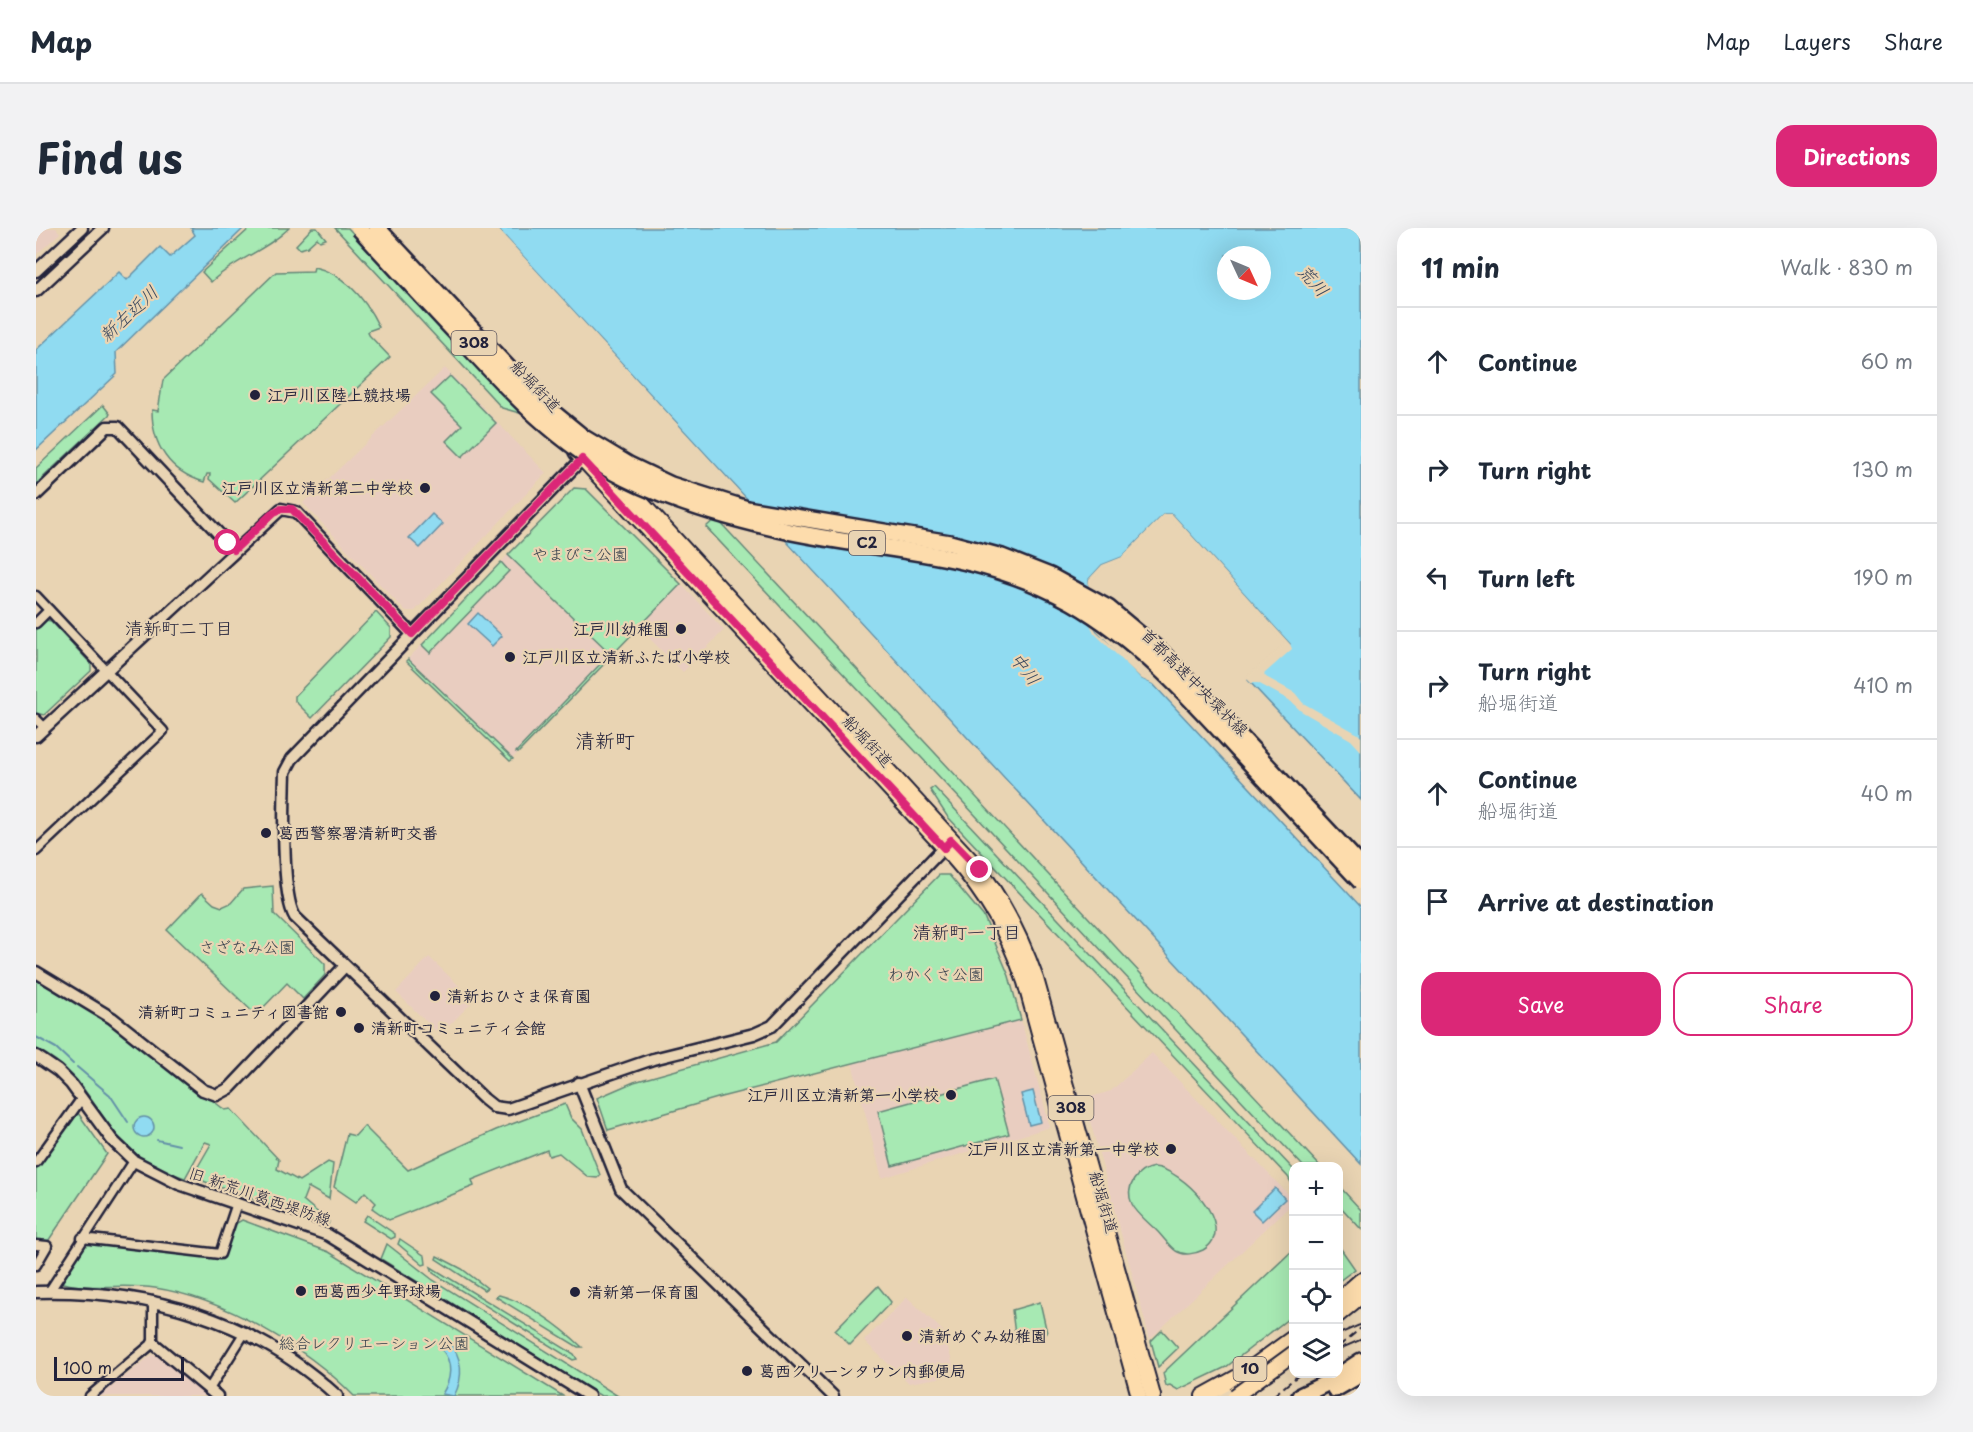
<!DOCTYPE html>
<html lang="en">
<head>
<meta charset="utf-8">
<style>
  :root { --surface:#fff; --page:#f2f2f3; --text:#1f2937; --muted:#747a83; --line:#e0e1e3; --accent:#db2777 }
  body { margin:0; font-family:"Playpen Sans","Klee One",sans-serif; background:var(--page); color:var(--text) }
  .controls { position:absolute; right:18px; bottom:18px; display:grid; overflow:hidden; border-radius:12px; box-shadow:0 6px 24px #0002 }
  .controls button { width:54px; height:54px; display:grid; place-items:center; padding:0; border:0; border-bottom:2px solid var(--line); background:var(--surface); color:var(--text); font:30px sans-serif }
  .compass { position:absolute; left:1181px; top:18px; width:54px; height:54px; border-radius:50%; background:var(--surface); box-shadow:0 6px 24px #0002; rotate:134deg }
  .scale { position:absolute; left:18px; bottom:15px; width:130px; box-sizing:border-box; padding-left:6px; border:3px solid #22223b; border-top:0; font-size:16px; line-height:21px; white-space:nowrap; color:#22223b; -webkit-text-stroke:4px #e9d4b3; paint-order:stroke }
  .stop { position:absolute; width:18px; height:18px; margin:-14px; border:4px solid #db2777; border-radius:50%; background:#fff }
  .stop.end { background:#db2777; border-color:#fff; box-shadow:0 2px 6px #0008 }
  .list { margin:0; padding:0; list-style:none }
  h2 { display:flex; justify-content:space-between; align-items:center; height:78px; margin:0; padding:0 24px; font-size:26px }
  h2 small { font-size:20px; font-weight:400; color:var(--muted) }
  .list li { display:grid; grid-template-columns:39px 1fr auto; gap:18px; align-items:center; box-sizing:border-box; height:108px; padding:0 24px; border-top:2px solid var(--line) }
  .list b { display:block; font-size:22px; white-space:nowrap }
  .list p { margin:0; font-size:20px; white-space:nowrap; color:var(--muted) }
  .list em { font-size:20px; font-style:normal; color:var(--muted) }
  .actions { display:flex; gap:12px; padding:18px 24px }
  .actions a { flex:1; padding:14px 0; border:2px solid var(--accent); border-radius:18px; text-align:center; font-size:21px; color:var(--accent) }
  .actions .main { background:var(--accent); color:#fff }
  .icon { flex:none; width:33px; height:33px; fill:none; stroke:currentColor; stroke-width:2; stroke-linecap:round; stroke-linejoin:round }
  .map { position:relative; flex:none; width:1325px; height:1168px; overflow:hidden; border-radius:18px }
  header { display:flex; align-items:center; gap:36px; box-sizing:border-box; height:84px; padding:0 30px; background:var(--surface); border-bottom:2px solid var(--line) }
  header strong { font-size:28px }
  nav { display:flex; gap:33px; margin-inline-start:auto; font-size:21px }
  .intro { display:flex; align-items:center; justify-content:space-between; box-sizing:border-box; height:144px; padding:0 36px }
  h1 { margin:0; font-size:42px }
  .button { padding:15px 27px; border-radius:18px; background:var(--accent); color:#fff; font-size:21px; font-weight:700 }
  main { display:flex; gap:36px; padding:0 36px }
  aside { flex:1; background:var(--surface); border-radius:18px; box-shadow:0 6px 24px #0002 }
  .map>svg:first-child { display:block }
  .built { fill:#e9cdc0 }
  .green { fill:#a7e9b3; stroke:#648677; stroke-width:1.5 }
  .water { fill:#90dbf1; stroke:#6491a8; stroke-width:1.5; fill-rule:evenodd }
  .pier { fill:#e9d4b3 }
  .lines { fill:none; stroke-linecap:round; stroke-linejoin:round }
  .stream { stroke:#6491a8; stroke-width:2 }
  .minor-casing { stroke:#22223b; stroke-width:13 }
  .tertiary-casing { stroke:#22223b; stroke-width:15 }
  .secondary-casing { stroke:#22223b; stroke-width:16 }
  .primary-casing { stroke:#22223b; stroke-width:18 }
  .motorway-casing { stroke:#22223b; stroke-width:20 }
  .minor { stroke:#e9d4b3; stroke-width:8 }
  .tertiary { stroke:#e9d4b3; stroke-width:10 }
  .secondary { stroke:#e9d4b3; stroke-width:12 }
  .primary { stroke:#fddcac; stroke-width:14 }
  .motorway { stroke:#fddcac; stroke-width:15 }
  .rail { stroke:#22223b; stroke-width:2; stroke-dasharray:9 4.5; stroke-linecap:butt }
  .primary-bridge-casing { stroke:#22223b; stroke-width:18; stroke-linecap:butt }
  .motorway-bridge-casing { stroke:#22223b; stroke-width:20; stroke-linecap:butt }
  .primary-bridge { stroke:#fddcac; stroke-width:14 }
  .motorway-bridge { stroke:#fddcac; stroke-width:15 }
  .route { stroke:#db2777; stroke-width:8 }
  .poi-dot { fill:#22223b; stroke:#e9d4b3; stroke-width:2 }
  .labels { text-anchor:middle; stroke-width:4.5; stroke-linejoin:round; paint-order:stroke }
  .shield { fill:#e9d4b3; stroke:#5e575f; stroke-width:1.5 }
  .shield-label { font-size:15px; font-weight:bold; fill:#22223b }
  .street-label { font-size:16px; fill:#22223b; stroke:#e9d4b3 }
  .poi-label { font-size:16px; font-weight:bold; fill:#22223b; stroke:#e9d4b3; text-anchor:start }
  .park-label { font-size:16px; fill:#36404d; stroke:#e9d4b3 }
  .water-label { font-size:18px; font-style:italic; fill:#38475f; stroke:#e9d4b3 }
  .neighbourhood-label { font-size:18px; fill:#22223b; stroke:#e9d4b3 }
  .quarter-label { font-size:20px; fill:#22223b; stroke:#e9d4b3 }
</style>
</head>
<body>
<header>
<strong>Map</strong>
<nav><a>Map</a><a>Layers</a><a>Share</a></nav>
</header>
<div class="intro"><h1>Find us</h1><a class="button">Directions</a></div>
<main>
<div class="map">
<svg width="1325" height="1168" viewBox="0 0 1325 1168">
  <rect width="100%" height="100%" fill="#e9d4b3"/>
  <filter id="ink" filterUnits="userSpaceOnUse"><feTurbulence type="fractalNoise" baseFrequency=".0167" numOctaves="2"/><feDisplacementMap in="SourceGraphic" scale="12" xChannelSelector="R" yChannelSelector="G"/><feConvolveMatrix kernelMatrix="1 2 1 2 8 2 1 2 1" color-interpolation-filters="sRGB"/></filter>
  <g filter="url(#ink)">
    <g class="built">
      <polygon points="0,0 20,0 24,5 0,27"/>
      <polygon points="409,140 510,245 379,383 369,383 267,275"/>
      <polygon points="472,327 576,427 474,533 370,433"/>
      <polygon points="645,356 688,402 647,444 603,400"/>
      <polygon points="393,729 438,772 404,807 360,764"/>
      <polygon points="985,792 1014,899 846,950 816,835"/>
      <polygon points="1116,825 1257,971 1257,975 1114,1111 1048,871 1075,863"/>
      <polygon points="871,1069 907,1103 920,1147 873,1155 828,1113"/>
      <polygon points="116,1127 121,1128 171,1168 64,1168"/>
    </g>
    <g class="green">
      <path d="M214,0H253C231,22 198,32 175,54L166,44Z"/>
      <polygon points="276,0 281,0 290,11 284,13 281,10 271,19 264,21 260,17"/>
      <polygon points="299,0 312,0 487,186 466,180"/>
      <path d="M278,39C309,46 330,72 343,99L332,103L333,107L354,129L199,275L173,251L174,246H171L168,254C134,244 116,218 116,182L122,183L127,152L240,44L277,43Z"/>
      <polygon points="414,148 460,195 426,229 410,213 426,197 395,166"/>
      <polygon points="67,177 74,186 0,256 0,240"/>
      <polygon points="538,260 550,261 645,356 576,427 472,327"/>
      <polygon points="680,290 1284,938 1267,938 670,299"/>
      <polygon points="465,334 473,343 394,425 386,417"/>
      <polygon points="340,384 355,400 355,409 276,490 259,473 259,468"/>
      <polygon points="9,392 15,393 55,436 55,443 8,487 0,485 0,401"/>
      <polygon points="372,431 477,531 474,533 370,433"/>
      <polygon points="568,432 570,434 482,525 480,524"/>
      <polygon points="898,559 1257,941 1257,958 1252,949 911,588 894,562"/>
      <polygon points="903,647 913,647 948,689 973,748 985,792 685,869 572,902 561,870 598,854 740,814"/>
      <polygon points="237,658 238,686 289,736 289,747 267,771 251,755 220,787 131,702 166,665 178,676 186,679 195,675 207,661"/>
      <path d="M0,750L82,800L189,882L195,881L243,932L241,941L263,953L292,934L297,936L293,971L272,959L267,972L293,994L291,998L156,949L175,916L169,914L149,950C129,943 111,936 95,922C57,887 52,846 0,821Z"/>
      <polygon points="958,851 973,906 856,938 842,883"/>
      <polygon points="529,876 535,890 546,901 564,947 561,950 552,949 523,925 513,928 511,922 436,952 438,958 353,992 336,980 340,975 329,964 320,974 298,959 311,906 319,908 328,898 372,942 460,902"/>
      <polygon points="42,885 71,926 0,1031 0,941 38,886"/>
      <path d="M1118,939C1144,940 1205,999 1167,1022C1159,1026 1148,1028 1140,1023C1133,1018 1127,1009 1121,1003C1113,995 1101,986 1096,976C1088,959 1101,942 1118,939Z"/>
      <polygon points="1303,958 1325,982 1325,1001 1303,977"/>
      <polygon points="331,987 359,1006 359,1009 355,1011 327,993"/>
      <path d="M206,992L293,1024L527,1168H318C270,1119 187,1070 119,1060C88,1055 53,1063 23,1054L47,1011L185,1029L199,996Z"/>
      <polygon points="364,1011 389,1028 390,1036 387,1037 362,1016"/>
      <polygon points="351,1016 397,1052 582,1168 565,1168 345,1031"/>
      <polygon points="1303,1018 1319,1041 1303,1053"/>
      <polygon points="1257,1022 1257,1087 1190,1139 1142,1162 1134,1157 1130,1158 1127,1145"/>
      <polygon points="401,1028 426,1041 451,1060 448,1062 400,1031"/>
      <polygon points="395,1039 538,1126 541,1131 537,1132 397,1045"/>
      <polygon points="842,1058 855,1074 814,1117 799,1102"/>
      <path d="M463,1067C493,1075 524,1098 546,1119H542L462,1070L460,1069Z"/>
      <polygon points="1004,1074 1011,1105 980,1115 976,1082"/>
      <polygon points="1126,1102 1142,1120 1122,1139 1115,1113"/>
    </g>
    <g class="water">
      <polygon points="155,0 208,0 80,124 81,146 0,222 0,122 83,44 91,52 124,19 134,29 159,7"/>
      <path d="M461,0H1325V572L1212,452L1254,416L1136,286H1128L1086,329L1066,337L1053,351V395L1106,451L1117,456L1325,679V936ZM1190,27H1226V63H1190Z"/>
      <polygon points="396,286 407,296 384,320 373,310"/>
      <polygon points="442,385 466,408 456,418 432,396"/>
      <polygon points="997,863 1005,894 993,897 985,866"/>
      <circle cx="108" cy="899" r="10"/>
      <polygon points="1239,960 1249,971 1226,993 1216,983"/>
      <path d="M412,1113C427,1129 428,1149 418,1168L406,1166C415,1152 418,1134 405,1121Z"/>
    </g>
    <g class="pier">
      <polygon points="458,0 461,0 1325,939 1323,938"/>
      <polygon points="1128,286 1136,286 1254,416 1256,421 1228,446 1230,449 1259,465 1267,475 1322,506 1325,509 1325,523 1315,512 1265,483 1253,472 1222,455 1215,455 1210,450 1250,415 1135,289 1129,289 1087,332 1068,339 1056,352 1053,362 1055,394 1060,403 1108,448 1118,453 1117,456 1106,451 1058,405 1049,385 1053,351 1066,337 1086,329"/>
    </g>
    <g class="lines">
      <g class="stream">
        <polyline points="0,809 20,820 37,836"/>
        <polyline points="41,839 74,867 92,894"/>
        <polyline points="121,912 143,917"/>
      </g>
      <g class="minor-casing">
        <g id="minor">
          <polyline points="0,368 127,503 0,623"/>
          <polyline points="0,395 13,382"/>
          <polyline points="0,491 9,500"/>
          <polyline points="0,934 46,870"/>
          <polyline points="46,1010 184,1026 201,975"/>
          <polyline points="0,1017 11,1018 0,1037"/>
          <polyline points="13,1064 98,933"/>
          <polyline points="173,1161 209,1104"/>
          <polyline points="54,1168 117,1115 117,1073"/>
        </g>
      </g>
      <g class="tertiary-casing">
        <g id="tertiary">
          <polyline points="0,43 46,0"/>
          <polyline points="0,63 67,0"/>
          <path d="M551,226L256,531L249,544C248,575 245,667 259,689L448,871L458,879L472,881L617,831L718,806L736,798L912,615"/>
          <polyline points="0,267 71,199 82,199 198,322"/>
          <polyline points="0,508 245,281 260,284 376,406"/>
          <polyline points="0,744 76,790 167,862 181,867 194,860 309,738"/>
          <polyline points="0,828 22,843 35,856 76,912 98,933 143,956 292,1007 553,1168"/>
          <polyline points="543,855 585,961 797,1168"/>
          <path d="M0,1064C111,1061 218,1091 301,1168"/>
          <polyline points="117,1115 181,1168"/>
        </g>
      </g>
      <g class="secondary-casing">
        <g id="secondary">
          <polyline points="1302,1114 1325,1104"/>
          <polyline points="1169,1168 1185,1166 1214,1152"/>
        </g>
      </g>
      <g class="primary-casing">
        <g id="primary">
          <path d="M540,224L916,628C950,666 972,705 989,754L1103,1168"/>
          <path d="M578,245L944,642C969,677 986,711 1000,751L1117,1168"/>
          <polyline points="1302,1072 1325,1052"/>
          <polyline points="1302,1087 1325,1068"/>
          <polyline points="1167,1168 1207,1146 1258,1109"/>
        </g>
      </g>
      <g class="motorway-casing">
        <g id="motorway">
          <polyline points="1299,1161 1325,1146"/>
          <polyline points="1264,1168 1293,1154 1325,1133"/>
        </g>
      </g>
      <use href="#minor" class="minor"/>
      <use href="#tertiary" class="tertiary"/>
      <use href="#secondary" class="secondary"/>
      <use href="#primary" class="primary"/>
      <use href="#motorway" class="motorway"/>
      <g class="rail">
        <polyline points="1302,1119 1325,1100"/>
        <polyline points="1237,1168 1264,1146"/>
      </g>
      <g class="primary-bridge-casing">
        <polyline id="primary-bridge" points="1199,1168 1258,1125"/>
      </g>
      <g class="motorway-bridge-casing">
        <g id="motorway-bridge">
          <path d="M323,0C356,36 390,73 424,109C473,163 523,217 589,250C637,274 689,289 742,301C846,325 937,319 1036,374C1101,411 1152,467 1202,522C1243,566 1284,610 1325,654"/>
          <polyline points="341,0 504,174 548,210 593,237 635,257 711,281 914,315 966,329 1014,348 1072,380 1127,426 1325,638"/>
        </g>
      </g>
      <use href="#primary-bridge" class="primary-bridge"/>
      <use href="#motorway-bridge" class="motorway-bridge"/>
    </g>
  </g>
  <g class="lines" filter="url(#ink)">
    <polyline class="route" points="192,315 198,322 238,284 245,281 256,281 376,406 546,231 908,620 915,612 944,642"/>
  </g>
  <g class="poi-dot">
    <circle cx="219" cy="167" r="6"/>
    <circle cx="389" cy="260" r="6"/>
    <circle cx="645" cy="401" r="6"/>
    <circle cx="474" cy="429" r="6"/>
    <circle cx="230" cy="605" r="6"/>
    <circle cx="399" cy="768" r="6"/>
    <circle cx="305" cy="784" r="6"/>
    <circle cx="323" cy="800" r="6"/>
    <circle cx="915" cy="867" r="6"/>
    <circle cx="1135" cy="921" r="6"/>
    <circle cx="265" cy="1063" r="6"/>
    <circle cx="539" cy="1064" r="6"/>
    <circle cx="871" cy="1108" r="6"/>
    <circle cx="711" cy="1143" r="6"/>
  </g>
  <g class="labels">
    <g class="shield">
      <rect x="415.5" y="103" width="45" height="24" rx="4.5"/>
      <rect x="813" y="303" width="36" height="24" rx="4.5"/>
      <rect x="1012.5" y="868" width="45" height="24" rx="4.5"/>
      <rect x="1197.5" y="1129" width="33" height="24" rx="4.5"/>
    </g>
    <g class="shield-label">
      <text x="438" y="120">308</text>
      <text x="831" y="320">C2</text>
      <text x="1035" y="885">308</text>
      <text x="1214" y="1146">10</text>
    </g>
    <g class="street-label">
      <text transform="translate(500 158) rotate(47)" y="6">船堀街道</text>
      <text transform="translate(1159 454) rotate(45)" y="6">首都高速中央環状線</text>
      <text transform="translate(832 513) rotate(47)" y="6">船堀街道</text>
      <text transform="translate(224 968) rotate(19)" y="6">旧 新荒川葛西堤防線</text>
      <text transform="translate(1068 974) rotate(74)" y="6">船堀街道</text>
    </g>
    <g class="poi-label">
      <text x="231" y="173">江戸川区陸上競技場</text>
      <text x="377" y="266" text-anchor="end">江戸川区立清新第二中学校</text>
      <text x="633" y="407" text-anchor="end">江戸川幼稚園</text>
      <text x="486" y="435">江戸川区立清新ふたば小学校</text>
      <text x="242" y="611">葛西警察署清新町交番</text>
      <text x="411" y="774">清新おひさま保育園</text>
      <text x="293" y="790" text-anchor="end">清新町コミュニティ図書館</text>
      <text x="335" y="806">清新町コミュニティ会館</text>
      <text x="903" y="873" text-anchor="end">江戸川区立清新第一小学校</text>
      <text x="1123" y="927" text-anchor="end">江戸川区立清新第一中学校</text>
      <text x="277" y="1069">西葛西少年野球場</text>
      <text x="551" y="1070">清新第一保育園</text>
      <text x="883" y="1114">清新めぐみ幼稚園</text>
      <text x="723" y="1149">葛西クリーンタウン内郵便局</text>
    </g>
    <g class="park-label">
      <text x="544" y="332">やまびこ公園</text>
      <text x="211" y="725">さざなみ公園</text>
      <text x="900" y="752">わかくさ公園</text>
      <text x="338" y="1121">総合レクリエーション公園</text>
    </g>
    <g class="water-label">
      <text transform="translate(1277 53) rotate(48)" y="6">荒川</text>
      <text transform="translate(93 86) rotate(-43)" y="6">新左近川</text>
      <text transform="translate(989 441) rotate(52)" y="6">中川</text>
    </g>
    <g class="neighbourhood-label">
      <text x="143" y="407">清新町二丁目</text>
      <text x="931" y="711">清新町一丁目</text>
    </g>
    <g class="quarter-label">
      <text x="569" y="520">清新町</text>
    </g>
  </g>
</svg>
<div class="controls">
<button>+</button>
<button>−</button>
<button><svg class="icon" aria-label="locate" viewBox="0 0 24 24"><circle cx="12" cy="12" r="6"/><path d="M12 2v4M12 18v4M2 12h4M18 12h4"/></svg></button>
<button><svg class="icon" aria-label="layers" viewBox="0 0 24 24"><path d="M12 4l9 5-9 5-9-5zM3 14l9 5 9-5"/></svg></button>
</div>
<svg class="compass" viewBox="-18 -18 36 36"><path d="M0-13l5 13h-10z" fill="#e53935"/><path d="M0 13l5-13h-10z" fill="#747a83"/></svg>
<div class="scale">100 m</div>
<div class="stop" style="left:192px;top:315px"></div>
<div class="stop end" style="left:944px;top:642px"></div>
</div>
<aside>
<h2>11 min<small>Walk · 830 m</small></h2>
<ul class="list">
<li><svg class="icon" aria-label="ahead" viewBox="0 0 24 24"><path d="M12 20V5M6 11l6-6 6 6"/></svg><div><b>Continue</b></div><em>60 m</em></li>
<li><svg class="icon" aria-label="right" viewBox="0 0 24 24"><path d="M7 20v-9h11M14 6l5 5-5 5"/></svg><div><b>Turn right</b></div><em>130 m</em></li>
<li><svg class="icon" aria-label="left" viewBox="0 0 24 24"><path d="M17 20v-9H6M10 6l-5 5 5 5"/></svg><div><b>Turn left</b></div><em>190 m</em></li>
<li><svg class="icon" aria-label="right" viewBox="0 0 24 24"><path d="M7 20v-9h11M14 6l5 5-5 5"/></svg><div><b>Turn right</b><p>船堀街道</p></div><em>410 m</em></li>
<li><svg class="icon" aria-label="ahead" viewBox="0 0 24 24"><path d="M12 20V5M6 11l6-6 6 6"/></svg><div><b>Continue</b><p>船堀街道</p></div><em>40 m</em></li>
<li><svg class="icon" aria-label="arrive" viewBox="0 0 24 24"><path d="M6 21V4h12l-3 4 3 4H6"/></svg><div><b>Arrive at destination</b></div></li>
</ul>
<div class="actions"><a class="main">Save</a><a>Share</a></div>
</aside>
</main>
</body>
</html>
